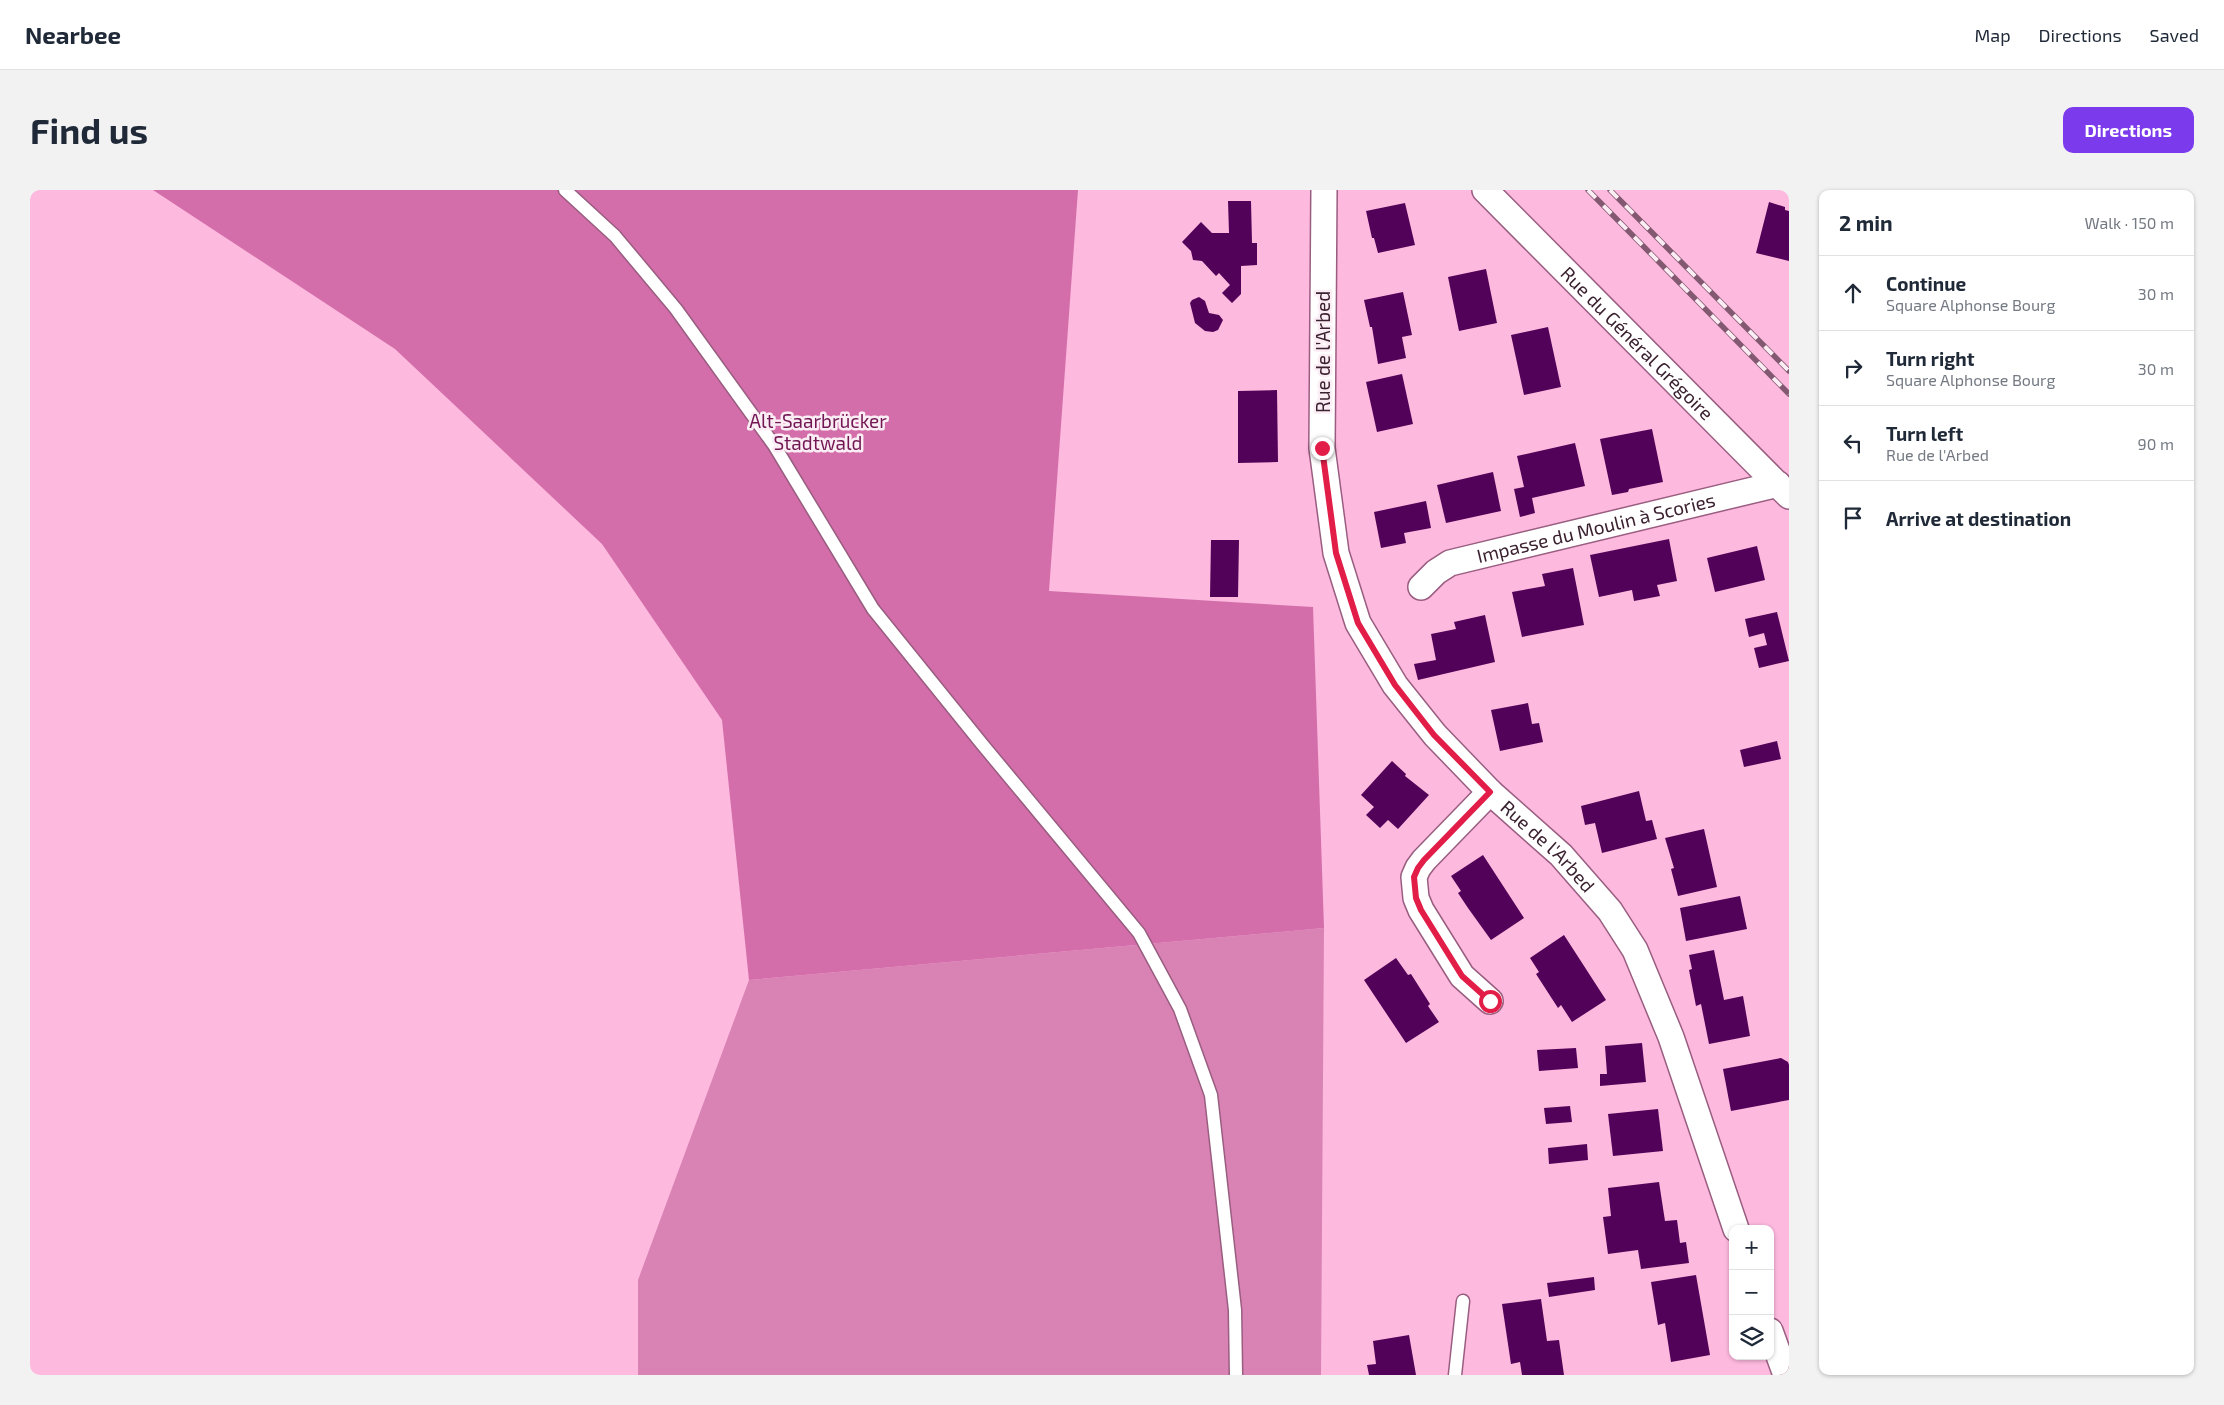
<!DOCTYPE html>
<html lang="en">
<head>
<meta charset="utf-8">
<style>
  :root { --surface:#fff; --page:#f2f2f3; --text:#1f2937; --muted:#747a83; --line:#e0e1e3; --accent:#7c3aed }
  body { margin:0; font-family:"Exo 2",sans-serif; background:var(--page); color:var(--text) }
  .controls { position:absolute; right:15px; bottom:15px; display:grid; overflow:hidden; border-radius:10px; box-shadow:0 1px 4px #0004 }
  .controls button { width:45px; height:45px; display:grid; place-items:center; padding:0; border:0; border-bottom:1px solid var(--line); background:var(--surface); color:var(--text); font:25px sans-serif }
  .stop { position:absolute; width:15px; height:15px; margin:-11px; border:4px solid #e11d48; border-radius:50%; background:#fff }
  .stop.end { background:#e11d48; border-color:#fff; box-shadow:0 1px 5px #0008 }
  .list { margin:0; padding:0; list-style:none }
  h2 { display:flex; justify-content:space-between; align-items:center; height:65px; margin:0; padding:0 20px; font-size:21px }
  h2 small { font-size:16px; font-weight:400; color:var(--muted) }
  .list li { display:grid; grid-template-columns:32px 1fr auto; gap:15px; align-items:center; box-sizing:border-box; height:75px; padding:0 20px; border-top:1px solid var(--line) }
  .list b { display:block; font-size:19px; white-space:nowrap }
  .list p { margin:0; font-size:16px; white-space:nowrap; color:var(--muted) }
  .list em { font-size:16px; font-style:normal; color:var(--muted) }
  .icon { flex:none; width:28px; height:28px; fill:none; stroke:currentColor; stroke-width:2; stroke-linecap:round; stroke-linejoin:round }
  .map { position:relative; flex:none; width:1759px; height:1185px; overflow:hidden; border-radius:10px }
  header { display:flex; align-items:center; gap:30px; box-sizing:border-box; height:70px; padding:0 25px; background:var(--surface); border-bottom:1px solid var(--line) }
  header strong { font-size:24px }
  nav { display:flex; gap:28px; margin-inline-start:auto; font-size:18px }
  .intro { display:flex; align-items:center; justify-content:space-between; box-sizing:border-box; height:120px; padding:0 30px }
  h1 { margin:0; font-size:35px }
  .button { padding:12px 22px; border-radius:10px; background:var(--accent); color:#fff; font-size:18px; font-weight:700 }
  main { display:flex; gap:30px; padding:0 30px }
  aside { flex:1; background:var(--surface); border-radius:10px; box-shadow:0 1px 4px #0004 }
  .map>svg:first-child { display:block }
  .green { fill:#d983b5 }
  .forest { fill:#d36eaa }
  .building { fill:#520258 }
  .lines { fill:none; stroke-linecap:round; stroke-linejoin:round }
  .lane-casing { stroke:#995d80; stroke-width:15 }
  .street-casing { stroke:#995d80; stroke-width:28 }
  .lane { stroke:#fff; stroke-width:12 }
  .street { stroke:#fff; stroke-width:25 }
  .rail-casing { stroke:#825970; stroke-width:5.5 }
  .rail { stroke:#fbedf4; stroke-width:4; stroke-dasharray:11; stroke-linecap:butt }
  .route { stroke:#e11d48; stroke-width:6 }
  .labels { text-anchor:middle; stroke-width:5; stroke-linejoin:round; paint-order:stroke }
  .street-label { font-size:19px; fill:#3b2130; stroke:#fbedf4 }
  .park-label { font-size:19px; fill:#721754; stroke:#fbedf4 }
</style>
</head>
<body>
<header>
<strong>Nearbee</strong>
<nav><a>Map</a><a>Directions</a><a>Saved</a></nav>
</header>
<div class="intro"><h1>Find us</h1><a class="button">Directions</a></div>
<main>
<div class="map">
<svg width="1759" height="1185" viewBox="0 0 1759 1185">
  <rect width="100%" height="100%" fill="#fdb9de"/>
  <polygon class="green" points="1294,738 1291,1185 608,1185 608,1090 719,790"/>
  <polygon class="forest" points="123,0 1048,0 1019,401 1283,417 1294,738 719,790 692,530 572,354 365,159"/>
  <g class="building">
    <polygon points="1198,11 1221,11 1222,53 1227,53 1227,75 1211,76 1211,104 1202,113 1192,103 1200,95 1189,83 1186,86 1172,71 1163,70 1161,61 1152,52 1171,32 1182,43 1199,43"/>
    <polygon points="1739,12 1755,17 1755,20 1759,21 1759,71 1726,63"/>
    <polygon points="1375,13 1385,55 1348,63 1344,48 1342,48 1336,21"/>
    <polygon points="1456,79 1467,133 1429,141 1418,87"/>
    <polygon points="1373,102 1382,145 1372,147 1376,168 1348,174 1342,137 1340,137 1334,110"/>
    <polygon points="1169,107 1175,111 1179,123 1189,125 1193,130 1188,140 1183,142 1175,141 1165,133 1160,113 1162,110"/>
    <polygon points="1518,137 1531,197 1494,205 1481,145"/>
    <polygon points="1372,184 1383,234 1347,242 1336,192"/>
    <polygon points="1247,200 1248,272 1208,273 1208,201"/>
    <polygon points="1622,239 1633,292 1599,299 1598,302 1582,305 1570,249"/>
    <polygon points="1545,253 1555,296 1502,308 1505,323 1490,327 1484,299 1494,297 1487,266"/>
    <polygon points="1463,282 1471,321 1416,333 1407,295"/>
    <polygon points="1396,311 1401,338 1374,343 1376,353 1351,358 1344,322"/>
    <polygon points="1639,349 1647,391 1627,395 1630,406 1604,411 1602,400 1569,407 1560,365"/>
    <polygon points="1181,350 1209,350 1208,407 1180,407"/>
    <polygon points="1727,356 1735,390 1685,402 1677,368"/>
    <polygon points="1543,378 1554,435 1492,447 1482,402 1515,396 1512,384"/>
    <polygon points="1747,422 1759,471 1729,478 1724,458 1737,455 1734,443 1719,447 1715,429"/>
    <polygon points="1455,425 1465,472 1388,490 1384,474 1406,470 1401,444 1426,439 1424,432"/>
    <polygon points="1498,513 1502,534 1509,533 1513,552 1470,561 1461,520"/>
    <polygon points="1747,551 1751,569 1714,577 1710,560"/>
    <polygon points="1362,571 1376,584 1375,586 1399,605 1368,639 1358,630 1350,638 1336,625 1344,617 1331,605"/>
    <polygon points="1609,601 1616,631 1622,630 1627,649 1572,663 1565,633 1555,635 1551,616"/>
    <polygon points="1674,639 1687,697 1648,706 1641,679 1644,678 1635,648"/>
    <polygon points="1453,665 1494,728 1461,750 1438,718 1428,703 1431,701 1421,686"/>
    <polygon points="1710,706 1717,739 1656,751 1650,718"/>
    <polygon points="1534,745 1576,810 1542,832 1531,815 1528,818 1506,784 1509,782 1500,768"/>
    <polygon points="1684,760 1694,810 1713,806 1720,846 1679,854 1671,814 1666,816 1659,780 1662,779 1659,765"/>
    <polygon points="1366,768 1378,785 1381,784 1400,814 1398,816 1409,832 1376,853 1334,790"/>
    <polygon points="1612,853 1616,892 1570,896 1570,884 1577,884 1575,856"/>
    <polygon points="1546,858 1548,878 1509,881 1507,860"/>
    <polygon points="1751,868 1758,872 1759,875 1759,910 1701,921 1693,879"/>
    <polygon points="1540,916 1542,932 1516,934 1514,918"/>
    <polygon points="1628,919 1633,961 1583,966 1578,924"/>
    <polygon points="1557,954 1558,970 1519,974 1518,958"/>
    <polygon points="1629,992 1635,1031 1647,1030 1650,1053 1656,1052 1659,1073 1611,1079 1608,1060 1578,1064 1573,1027 1581,1026 1578,998"/>
    <polygon points="1666,1085 1680,1165 1641,1172 1635,1133 1628,1135 1621,1092"/>
    <polygon points="1564,1087 1565,1100 1519,1107 1517,1093"/>
    <polygon points="1511,1109 1517,1151 1529,1150 1534,1185 1492,1185 1490,1172 1481,1174 1472,1114"/>
    <polygon points="1379,1145 1386,1185 1339,1185 1337,1175 1346,1174 1343,1151"/>
  </g>
  <g class="lines">
    <g class="lane-casing">
      <g id="lane">
        <polyline points="535,0 585,46 646,119 744,255 843,419 952,554 1109,743 1150,819 1181,905 1205,1120 1206,1185"/>
        <polyline points="1425,1185 1433,1111"/>
      </g>
    </g>
    <g class="street-casing">
      <g id="street">
        <path id="s1" d="M1294,0L1292,258L1306,363L1328,433L1365,495L1405,545L1460,602L1531,665L1580,721L1605,760L1641,847L1706,1039"/>
        <path id="s2" d="M1455,0L1759,306"/>
        <path id="s3" d="M1391,397L1406,382L1420,373L1748,294"/>
        <polyline points="1460,602 1394,670 1388,678 1384,687 1386,708 1391,720 1432,786 1460,811"/>
        <polyline points="1740,1141 1756,1185"/>
      </g>
    </g>
    <use href="#lane" class="lane"/>
    <use href="#street" class="street"/>
    <g class="rail-casing">
      <g id="rail">
        <polyline points="1558,0 1759,204"/>
        <polyline points="1580,0 1759,181"/>
      </g>
    </g>
    <use href="#rail" class="rail"/>
  </g>
  <g class="lines">
    <polyline class="route" points="1292,258 1306,363 1328,433 1365,495 1404,545 1460,602 1394,670 1388,678 1384,687 1386,708 1391,720 1432,786 1460,811"/>
  </g>
  <g class="labels">
    <g class="street-label">
      <text dy="7" stroke="none"><textPath href="#s2" startOffset="216">Rue du Général Grégoire</textPath></text>
      <text transform="translate(1293 162) rotate(-90)" y="7">Rue de l'Arbed</text>
      <text dy="7" stroke="none"><textPath href="#s3" startOffset="188">Impasse du Moulin à Scories</textPath></text>
      <text dy="7" stroke="none"><textPath href="#s1" startOffset="732">Rue de l'Arbed</textPath></text>
    </g>
    <g class="park-label">
      <text x="788" y="238">Alt-Saarbrücker<tspan x="788" dy="22">Stadtwald</tspan></text>
    </g>
  </g>
</svg>
<div class="controls">
<button>+</button>
<button>−</button>
<button><svg class="icon" aria-label="layers" viewBox="0 0 24 24"><path d="M12 4l9 5-9 5-9-5zM3 14l9 5 9-5"/></svg></button>
</div>
<div class="stop" style="left:1460px;top:811px"></div>
<div class="stop end" style="left:1292px;top:258px"></div>
</div>
<aside>
<h2>2 min<small>Walk · 150 m</small></h2>
<ul class="list">
<li><svg class="icon" aria-label="ahead" viewBox="0 0 24 24"><path d="M12 20V5M6 11l6-6 6 6"/></svg><div><b>Continue</b><p>Square Alphonse Bourg</p></div><em>30 m</em></li>
<li><svg class="icon" aria-label="right" viewBox="0 0 24 24"><path d="M7 20v-9h11M14 6l5 5-5 5"/></svg><div><b>Turn right</b><p>Square Alphonse Bourg</p></div><em>30 m</em></li>
<li><svg class="icon" aria-label="left" viewBox="0 0 24 24"><path d="M17 20v-9H6M10 6l-5 5 5 5"/></svg><div><b>Turn left</b><p>Rue de l'Arbed</p></div><em>90 m</em></li>
<li><svg class="icon" aria-label="arrive" viewBox="0 0 24 24"><path d="M6 21V4h12l-3 4 3 4H6"/></svg><div><b>Arrive at destination</b></div></li>
</ul>
</aside>
</main>
</body>
</html>
